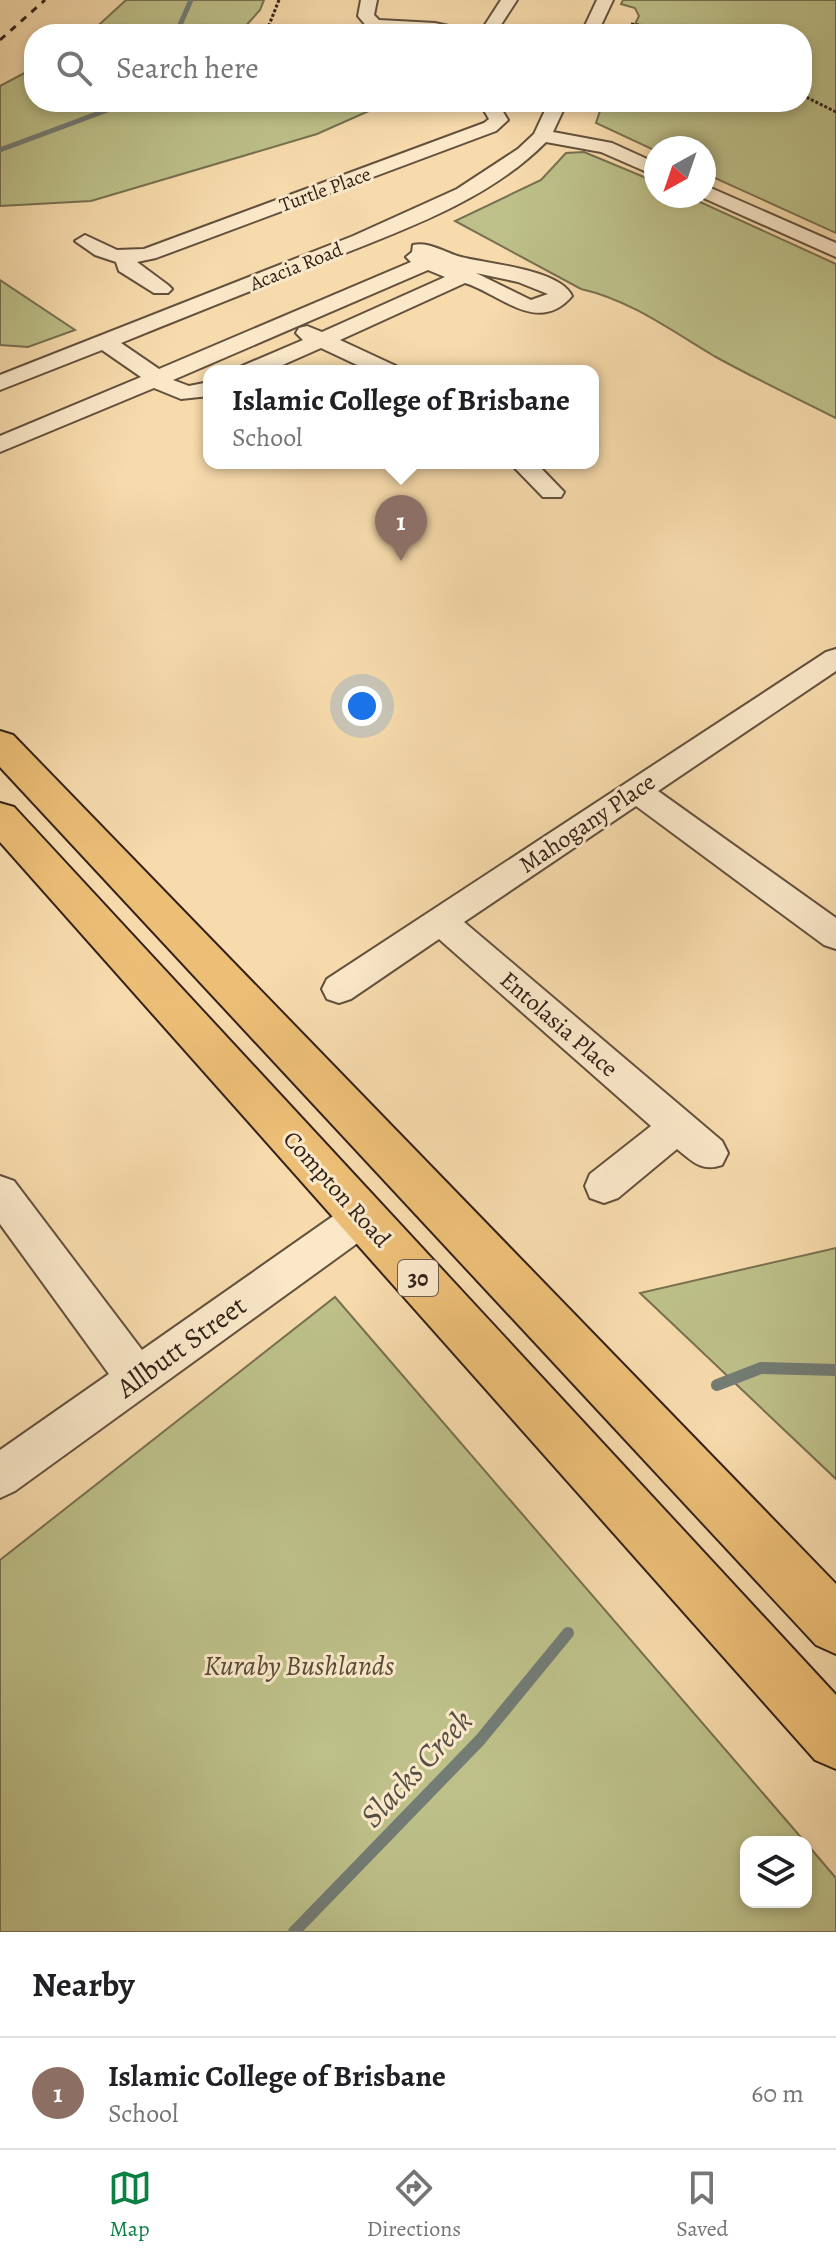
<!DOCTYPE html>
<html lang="en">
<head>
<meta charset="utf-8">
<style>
  :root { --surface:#fff; --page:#f6f6f6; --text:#202124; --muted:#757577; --line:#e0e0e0; --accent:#0b8043 }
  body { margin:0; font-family:Alegreya,serif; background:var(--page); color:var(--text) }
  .controls { position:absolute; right:24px; bottom:24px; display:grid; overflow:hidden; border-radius:16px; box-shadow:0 4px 12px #0003 }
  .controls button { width:72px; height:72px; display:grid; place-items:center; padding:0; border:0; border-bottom:2px solid var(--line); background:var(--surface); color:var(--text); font:40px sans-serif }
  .compass { position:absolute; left:644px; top:136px; width:72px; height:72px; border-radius:50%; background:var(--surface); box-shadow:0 4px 12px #0003; rotate:220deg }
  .you { position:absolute; left:362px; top:706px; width:28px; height:28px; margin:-20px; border:6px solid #fff; border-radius:50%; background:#1a73e8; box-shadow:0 0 0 12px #1a73e833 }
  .badge { display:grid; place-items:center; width:52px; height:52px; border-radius:50%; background:var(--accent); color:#fff; font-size:26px; font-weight:700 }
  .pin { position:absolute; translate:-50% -66px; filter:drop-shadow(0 2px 4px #0008) }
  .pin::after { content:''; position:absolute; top:42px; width:28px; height:24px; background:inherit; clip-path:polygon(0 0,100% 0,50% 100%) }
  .popup { position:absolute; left:203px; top:365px; width:396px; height:104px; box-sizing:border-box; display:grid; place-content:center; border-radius:16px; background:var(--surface); filter:drop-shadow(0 2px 6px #0005); font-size:26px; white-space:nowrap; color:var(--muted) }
  .popup b { font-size:30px; color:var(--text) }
  .popup::after { content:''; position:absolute; left:50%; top:100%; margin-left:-16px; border:16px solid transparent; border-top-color:var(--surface) }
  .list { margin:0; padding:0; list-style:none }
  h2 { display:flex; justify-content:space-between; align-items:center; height:104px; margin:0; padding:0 32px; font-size:34px }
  h2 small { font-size:26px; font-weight:400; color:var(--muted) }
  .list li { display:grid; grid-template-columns:52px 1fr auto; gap:24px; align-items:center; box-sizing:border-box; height:112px; padding:0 32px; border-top:2px solid var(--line) }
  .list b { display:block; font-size:30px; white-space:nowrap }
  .list p { margin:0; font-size:26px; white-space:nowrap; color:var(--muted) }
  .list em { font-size:26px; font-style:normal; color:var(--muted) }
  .icon { flex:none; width:44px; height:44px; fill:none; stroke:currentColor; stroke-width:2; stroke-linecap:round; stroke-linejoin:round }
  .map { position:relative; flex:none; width:836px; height:1932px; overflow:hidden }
  .search { position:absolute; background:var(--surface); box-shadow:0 4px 12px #0003; left:24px; right:24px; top:24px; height:88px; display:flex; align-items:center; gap:20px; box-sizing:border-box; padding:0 28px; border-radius:32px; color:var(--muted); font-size:30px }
  .sheet { height:216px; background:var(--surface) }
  nav { display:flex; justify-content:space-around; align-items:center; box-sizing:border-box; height:112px; border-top:2px solid var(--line); background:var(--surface); font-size:22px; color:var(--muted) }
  nav a { display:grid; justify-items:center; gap:4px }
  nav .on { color:var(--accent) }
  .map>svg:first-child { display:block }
  .green { fill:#bdc089; stroke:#787050; stroke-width:2 }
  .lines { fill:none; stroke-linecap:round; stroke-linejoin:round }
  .stream-far1 { stroke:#737c75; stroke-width:5 }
  .stream { stroke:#737c75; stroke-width:12 }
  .minor-casing { stroke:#63503d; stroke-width:4 }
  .major-casing { stroke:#322118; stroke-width:4 }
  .path { stroke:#322118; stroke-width:3; stroke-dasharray:3 2; stroke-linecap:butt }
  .minor { fill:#fae8c9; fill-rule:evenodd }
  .major { fill:#ecbe76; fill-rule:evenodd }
  .rail { stroke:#322118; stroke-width:3; stroke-dasharray:7 7; stroke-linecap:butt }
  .labels { text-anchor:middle; stroke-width:6; stroke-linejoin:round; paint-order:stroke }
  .far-street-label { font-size:20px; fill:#322118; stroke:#fae8c9 }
  .shield { fill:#fae8c9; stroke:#6e5d4d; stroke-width:2 }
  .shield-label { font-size:22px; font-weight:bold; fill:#322118 }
  .street-label { font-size:24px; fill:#322118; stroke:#fae8c9 }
  .near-street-label { font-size:28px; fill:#322118; stroke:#fae8c9 }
  .near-park-label { font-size:28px; font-style:italic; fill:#554934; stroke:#fae8c9 }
  .near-water-label { font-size:32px; font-style:italic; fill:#534f46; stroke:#fae8c9 }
</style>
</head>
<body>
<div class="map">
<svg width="836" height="1932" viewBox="0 0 836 1932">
  <rect width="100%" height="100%" fill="#f7dbac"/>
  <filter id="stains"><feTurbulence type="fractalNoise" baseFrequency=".0025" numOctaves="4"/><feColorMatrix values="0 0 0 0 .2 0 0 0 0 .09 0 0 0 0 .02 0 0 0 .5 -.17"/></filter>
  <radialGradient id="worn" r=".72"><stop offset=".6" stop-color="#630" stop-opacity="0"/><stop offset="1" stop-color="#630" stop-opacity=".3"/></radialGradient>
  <g class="green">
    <polygon points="126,0 264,0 260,10 242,30 248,34 89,34"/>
    <polygon points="623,0 836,0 836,233 704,173 704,148 656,148 656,151 596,123 603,102 802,102 802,34 630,34 639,16 635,8 621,4"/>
    <polygon points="34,68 34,102 389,102 317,134 91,201 0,206 0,86"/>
    <path d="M584,152L656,182V196H687L836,264V418C795,398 754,378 714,356C672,331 630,300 581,289L455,221L541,180L566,153Z"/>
    <polygon points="0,280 75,330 28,347 0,345"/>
    <polygon points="836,1248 836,1479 640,1293"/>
    <polygon points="335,1297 805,1842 746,1842 746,1902 806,1902 806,1843 836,1878 836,1932 0,1932 0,1560"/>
  </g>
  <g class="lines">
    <g class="stream-far1">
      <polyline points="176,34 191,0"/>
      <polyline points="0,150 129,102"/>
    </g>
    <g class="stream">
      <polyline points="717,1385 761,1368 836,1370"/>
      <polyline points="294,1932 480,1740 568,1633"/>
    </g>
    <g class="minor-casing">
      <g id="minor">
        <polygon points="361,0 377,0 374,15 379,20 435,23 471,31 473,34 368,28 358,16"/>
        <polygon points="501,0 517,0 495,34 479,34"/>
        <polygon points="597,0 613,0 597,34 581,34"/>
        <polygon points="479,102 497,102 508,120 496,131 156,258 137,262 168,285 172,289 168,293 154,293 119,271 116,262 95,255 75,241 85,235 117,250 144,249 484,123 489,119"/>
        <path d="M549,102H567L553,132L612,143L656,163V176L601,152L546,142C487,202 397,232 320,263C254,290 187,316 121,343L159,369L411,262L406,257L412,252L413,245C428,241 446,253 461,257C488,264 560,269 572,296C538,336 499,293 465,283L340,340L396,366L399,371H370L321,348L269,371H239L242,366L303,340L296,333L299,328L307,326L322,332L445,277L428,270L173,380L189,386L209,382V396L181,399L154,388L0,452V436L141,377L102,350L0,390V375L353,236L457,189L518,149L534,134ZM476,273L518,282L548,294L531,300Z"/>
        <polygon points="704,185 836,243 836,257 699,196 704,196"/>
        <polygon points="510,463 536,463 564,492 561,497 543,497"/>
        <path d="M836,649V671L658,791L836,918V949L824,945L636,806L464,922L722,1141L728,1153L722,1165C702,1172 693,1162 677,1149L618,1198L604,1203L590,1198L585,1186L590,1174L651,1126L439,939L351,999L339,1003L327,999L322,989L327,979L826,652Z"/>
        <polygon points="0,1176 14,1181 142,1350 349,1205 363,1200 377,1205 382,1217 377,1229 15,1491 0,1498 0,1450 109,1374 0,1224"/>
      </g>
    </g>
    <g class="major-casing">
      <g id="major">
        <polygon points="0,731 13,735 836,1584 836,1654 816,1645 0,767"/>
        <polygon points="0,803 14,807 836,1695 836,1769 815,1760 0,842"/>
      </g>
    </g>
    <g class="path">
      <polyline points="279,0 269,25 288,34"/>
      <polyline points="631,24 661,28 674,34"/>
      <polyline points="802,95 836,112"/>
    </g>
    <use href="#minor" class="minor"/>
    <use href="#major" class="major"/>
    <polyline class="rail" points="0,40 45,0"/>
  </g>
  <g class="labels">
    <g class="far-street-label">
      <text transform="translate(325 189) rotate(-20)" y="7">Turtle Place</text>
      <text transform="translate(296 266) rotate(-22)" y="7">Acacia Road</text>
    </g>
    <rect class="shield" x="398" y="1260" width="40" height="36" rx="6"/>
    <g class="shield-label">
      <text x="418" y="1286">30</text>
    </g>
    <g class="street-label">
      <text transform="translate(587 823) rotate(-34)" y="8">Mahogany Place</text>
      <text transform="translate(559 1024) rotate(41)" y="8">Entolasia Place</text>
      <text transform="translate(337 1189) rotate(48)" y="8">Compton Road</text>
    </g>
    <g class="near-street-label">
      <text transform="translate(181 1346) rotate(-36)" y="10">Allbutt Street</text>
    </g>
    <g class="near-park-label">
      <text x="299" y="1675">Kuraby Bushlands</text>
    </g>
    <g class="near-water-label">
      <text transform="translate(416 1768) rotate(-47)" y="11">Slacks Creek</text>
    </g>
  </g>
  <rect width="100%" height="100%" filter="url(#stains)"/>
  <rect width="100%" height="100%" fill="url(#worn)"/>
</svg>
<div class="controls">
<button><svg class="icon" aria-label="layers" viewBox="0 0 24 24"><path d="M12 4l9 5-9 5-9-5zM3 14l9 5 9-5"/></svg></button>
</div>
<svg class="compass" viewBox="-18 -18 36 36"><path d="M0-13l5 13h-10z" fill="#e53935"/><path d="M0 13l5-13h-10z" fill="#757577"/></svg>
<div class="you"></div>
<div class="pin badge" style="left:401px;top:561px;background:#8d6e63">1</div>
<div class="popup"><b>Islamic College of Brisbane</b>School</div>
<div class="search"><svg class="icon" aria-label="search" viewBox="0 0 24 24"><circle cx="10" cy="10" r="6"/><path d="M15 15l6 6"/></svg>Search here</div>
</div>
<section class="sheet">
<h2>Nearby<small></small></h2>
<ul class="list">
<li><span class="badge" style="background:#8d6e63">1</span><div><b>Islamic College of Brisbane</b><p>School</p></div><em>60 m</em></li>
</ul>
</section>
<nav>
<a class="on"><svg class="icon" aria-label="map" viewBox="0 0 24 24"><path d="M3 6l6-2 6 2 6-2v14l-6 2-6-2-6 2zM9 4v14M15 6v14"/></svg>Map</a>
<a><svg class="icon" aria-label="directions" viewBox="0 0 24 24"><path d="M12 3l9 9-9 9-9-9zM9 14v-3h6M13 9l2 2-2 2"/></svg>Directions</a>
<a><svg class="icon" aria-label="saved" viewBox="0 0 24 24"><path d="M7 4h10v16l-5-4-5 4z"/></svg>Saved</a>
</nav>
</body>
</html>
